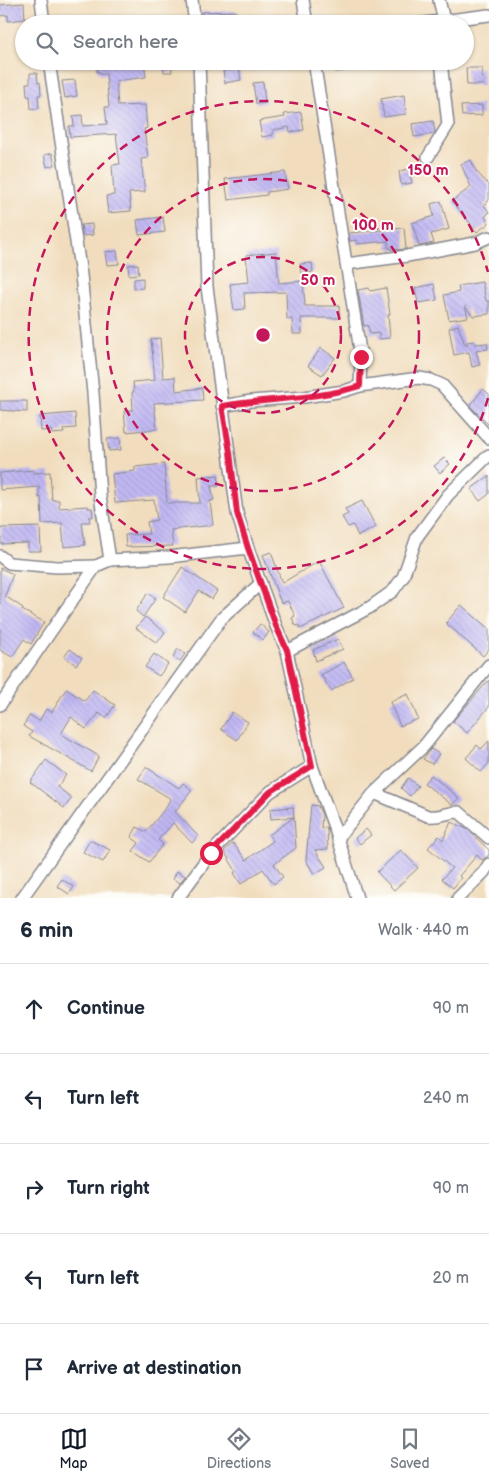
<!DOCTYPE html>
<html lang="en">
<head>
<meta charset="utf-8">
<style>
  :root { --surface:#fff; --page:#f2f2f3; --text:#1f2937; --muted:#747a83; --line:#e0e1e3; --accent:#111827 }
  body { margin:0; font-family:"Balsamiq Sans",sans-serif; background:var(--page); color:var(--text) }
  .stop { position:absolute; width:15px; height:15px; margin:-11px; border:4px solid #e11d48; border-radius:50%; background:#fff }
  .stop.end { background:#e11d48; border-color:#fff; box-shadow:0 1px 5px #0008 }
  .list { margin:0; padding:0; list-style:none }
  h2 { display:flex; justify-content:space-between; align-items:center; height:65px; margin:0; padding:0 20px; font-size:21px }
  h2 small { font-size:16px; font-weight:400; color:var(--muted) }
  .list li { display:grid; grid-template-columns:32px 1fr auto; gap:15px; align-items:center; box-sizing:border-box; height:90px; padding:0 20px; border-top:1px solid var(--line) }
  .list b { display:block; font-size:19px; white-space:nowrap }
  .list em { font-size:16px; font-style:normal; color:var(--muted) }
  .icon { flex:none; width:28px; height:28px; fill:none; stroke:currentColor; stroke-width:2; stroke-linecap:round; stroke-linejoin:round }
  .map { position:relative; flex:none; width:489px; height:898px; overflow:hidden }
  .search { position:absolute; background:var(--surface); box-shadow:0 1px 4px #0004; left:15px; right:15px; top:15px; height:55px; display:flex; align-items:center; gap:12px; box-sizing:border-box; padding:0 18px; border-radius:28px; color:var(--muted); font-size:19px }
  .sheet { height:515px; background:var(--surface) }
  nav { display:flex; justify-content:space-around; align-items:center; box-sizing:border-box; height:70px; border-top:1px solid var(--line); background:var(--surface); font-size:14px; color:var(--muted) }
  nav a { display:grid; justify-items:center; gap:2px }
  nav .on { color:var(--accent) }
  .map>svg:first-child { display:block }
  .building { fill:url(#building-back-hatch) }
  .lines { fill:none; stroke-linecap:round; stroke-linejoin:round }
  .minor-casing { stroke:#86868e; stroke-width:14 }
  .minor { stroke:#fff; stroke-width:11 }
  .route { stroke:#e11d48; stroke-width:6 }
  .ring { fill:none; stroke:#c2185b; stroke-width:2.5; stroke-dasharray:9 6 }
  .centre { fill:#c2185b; stroke:#fdfcf7; stroke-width:2.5 }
  .ring-label { font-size:15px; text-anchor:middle; font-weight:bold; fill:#c2185b; stroke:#fdfcf7; stroke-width:4; stroke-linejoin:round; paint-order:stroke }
</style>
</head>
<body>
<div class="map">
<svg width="489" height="898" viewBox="0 0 489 898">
  <defs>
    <pattern id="building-back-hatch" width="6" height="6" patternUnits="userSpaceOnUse" patternTransform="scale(1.25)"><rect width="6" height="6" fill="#c1b8f3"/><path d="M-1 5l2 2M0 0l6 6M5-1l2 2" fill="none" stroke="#a59ed3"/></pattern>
  </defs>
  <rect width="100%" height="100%" fill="#fdfcf7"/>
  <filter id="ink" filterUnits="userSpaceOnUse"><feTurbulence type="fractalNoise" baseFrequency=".02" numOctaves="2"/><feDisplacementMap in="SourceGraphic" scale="10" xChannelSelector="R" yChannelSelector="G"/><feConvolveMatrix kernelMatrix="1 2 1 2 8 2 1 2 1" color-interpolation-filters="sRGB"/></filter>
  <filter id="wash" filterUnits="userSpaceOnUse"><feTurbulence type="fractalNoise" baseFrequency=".0096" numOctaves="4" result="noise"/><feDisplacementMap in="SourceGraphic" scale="20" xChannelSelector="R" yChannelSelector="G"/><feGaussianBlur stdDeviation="1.12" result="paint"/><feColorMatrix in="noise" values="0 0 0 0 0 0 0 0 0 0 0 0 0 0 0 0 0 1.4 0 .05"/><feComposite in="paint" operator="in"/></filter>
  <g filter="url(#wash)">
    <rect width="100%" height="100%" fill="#f1ddbd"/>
    <g id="blocks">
      <g class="building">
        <polygon points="24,3 25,19 8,21 8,15 0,16 0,5"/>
        <polygon points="236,11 236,24 202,24 202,12"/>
        <polygon points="100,61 144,61 146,77 116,81 118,106 145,105 147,128 144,129 148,158 141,159 145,192 129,193 131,211 108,213 106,196 114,195 112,165 120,164 116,134 70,137 69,126 74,126 73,116 82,115 83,126 107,124 105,107 109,107 106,74 100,74 100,72 97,72 97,63 100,63"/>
        <polygon points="163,61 171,61 172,72 164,72"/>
        <polygon points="334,61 344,61 345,71 335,72"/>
        <polygon points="239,68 241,80 225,83 223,71"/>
        <polygon points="466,68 482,68 483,85 467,85"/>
        <polygon points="30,73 37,73 38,83 40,82 41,95 38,95 39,108 31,109 30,96 27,96 26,83 30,83"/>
        <polygon points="75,80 77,96 65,98 62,81"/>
        <polygon points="263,82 265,103 256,104 253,83"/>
        <polygon points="404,95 406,114 384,117 381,99"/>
        <polygon points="482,105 482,115 462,116 461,106"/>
        <polygon points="301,112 304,130 290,132 289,127 273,130 273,135 262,137 259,121 285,117 284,114"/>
        <polygon points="433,121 435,132 434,134 414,137 412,124"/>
        <polygon points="52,153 55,165 47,167 44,155"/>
        <polygon points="471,160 476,171 489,185 489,200 484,205 489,212 485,217 489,223 477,232 452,201 471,187 461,164"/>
        <polygon points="409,169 412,183 401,185 399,171"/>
        <polygon points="285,172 288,189 267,192 267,195 228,200 225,179"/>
        <polygon points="441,201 449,229 431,234 434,243 419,246 412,223 434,216 431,204"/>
        <polygon points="163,217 165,232 139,235 137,220"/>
        <polygon points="92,224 93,235 83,236 81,225"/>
        <polygon points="404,228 406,249 392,250 391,248 388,248 388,241 357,244 357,240 350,241 349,233"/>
        <polygon points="117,251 119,264 107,265 105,252"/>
        <polygon points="276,252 279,283 303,281 305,306 339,306 340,318 301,318 302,334 293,334 292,319 287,319 286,292 244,293 245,309 234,310 230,284 249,282 246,255"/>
        <polygon points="312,263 313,272 301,273 300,264"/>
        <polygon points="138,264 139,274 129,275 128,265"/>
        <polygon points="143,278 143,288 134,289 134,279"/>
        <polygon points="482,282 486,301 489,301 489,314 473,316 465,306 468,317 449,320 444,295 459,292 458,286"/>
        <polygon points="434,284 437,300 418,303 415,288"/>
        <polygon points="369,288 370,291 386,288 390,314 388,315 390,338 379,339 379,333 370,334 368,325 364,326 358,290"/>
        <polygon points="458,325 465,345 467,345 467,342 474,341 475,344 487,343 488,349 476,351 480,365 472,367 469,352 454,355 449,328"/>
        <polygon points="160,338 163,378 175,377 176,391 202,388 203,400 154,403 157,429 126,432 124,411 133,410 132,392 134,392 133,382 155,380 151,339"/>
        <polygon points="321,348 335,358 322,375 308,366"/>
        <polygon points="483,389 489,394 489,425 470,406"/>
        <polygon points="0,401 27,401 27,412 0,410"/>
        <polygon points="75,413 76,428 63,429 64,433 52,434 51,430 41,431 40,416"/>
        <polygon points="120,438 121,450 109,451 107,439"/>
        <polygon points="444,458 450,464 440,473 434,466"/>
        <polygon points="164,464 167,503 200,503 198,477 218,475 219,486 211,486 214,500 210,501 213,525 171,530 173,546 126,547 125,535 149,534 147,522 157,520 154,500 115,503 112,474 135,471 135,467"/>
        <polygon points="33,470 33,473 50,472 52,500 59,500 59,508 88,506 88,508 92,508 93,517 89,517 90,522 82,522 85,545 64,547 62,523 42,524 41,497 39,498 39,487 0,490 0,473"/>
        <polygon points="489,476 489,494 480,501 471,489"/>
        <polygon points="362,501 376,527 358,536 353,525 348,527 342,517 348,514 345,509"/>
        <polygon points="40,527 41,551 28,551 28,543 1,544 1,528"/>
        <polygon points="271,552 282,583 319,561 344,608 300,629 299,625 296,626 292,618 295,616 288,601 281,603 263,555"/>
        <polygon points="182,567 217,591 212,599 199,591 185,612 163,597"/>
        <polygon points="0,568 13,574 5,596 23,608 22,610 44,622 31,644 24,639 12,657 0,650"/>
        <polygon points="148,593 156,598 143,617 136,611"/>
        <polygon points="461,605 489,629 489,649 483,656 446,623"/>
        <polygon points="145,617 165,632 157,643 136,628"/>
        <polygon points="260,624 269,632 263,640 253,632"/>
        <polygon points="338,639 343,649 316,661 313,650"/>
        <polygon points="70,649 82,658 76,665 64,657"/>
        <polygon points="178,649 185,654 180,661 173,657"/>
        <polygon points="154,654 168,664 159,676 145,667"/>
        <polygon points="344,662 353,678 331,691 321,675"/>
        <polygon points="489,680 489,707 467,733 453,721"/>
        <polygon points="66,689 85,701 93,690 115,705 106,718 99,713 86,729 71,717 61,734 99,756 91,771 29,736 32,732 23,726 30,715 39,721 46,709 52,712"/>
        <polygon points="408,694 418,719 400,726 390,702"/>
        <polygon points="232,712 248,722 237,740 221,729"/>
        <polygon points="489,741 489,763 481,772 466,758 477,745 481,749"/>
        <polygon points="431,749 439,754 432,764 423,759"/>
        <polygon points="46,760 66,775 57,787 72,798 64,808 30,782"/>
        <polygon points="146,767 179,788 183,783 192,790 175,812 198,836 192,843 173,823 158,840 163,844 149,862 133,851 139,843 131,837 137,827 146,832 168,805 167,804 171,799 138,779"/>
        <polygon points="431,775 459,798 452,805 424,783"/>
        <polygon points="408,778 418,786 410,796 401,788"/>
        <polygon points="311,805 318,806 322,815 321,828 326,827 327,831 328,849 315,850 326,867 314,874 306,860"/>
        <polygon points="293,807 294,817 271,819 270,809"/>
        <polygon points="294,817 296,848 274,864 283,877 274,884 263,869 241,884 234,873 236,871 224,851 233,843 246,860 273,841 269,835"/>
        <polygon points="451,822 467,829 489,850 489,855 482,860 477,855 459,876 461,878 453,888 442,879 452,868 428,848 439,836 443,840"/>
        <polygon points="366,829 371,835 360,844 355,838"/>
        <polygon points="90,840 110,850 103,862 83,852"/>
        <polygon points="401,850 418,868 394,890 377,872"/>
        <polygon points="177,871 185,876 180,883 173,879"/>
        <polygon points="62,879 74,887 69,894 57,886"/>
      </g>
    </g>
  </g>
  <g filter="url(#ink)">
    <use href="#blocks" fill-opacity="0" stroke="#86868e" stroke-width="1"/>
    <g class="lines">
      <g class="minor-casing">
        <g id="minor">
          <polyline points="41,0 44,24"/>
          <polyline points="192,0 195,24"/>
          <polyline points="303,0 307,24"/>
          <polyline points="439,0 444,20"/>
          <polyline points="417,24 489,15"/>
          <polyline points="49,61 81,275 93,393 100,496 110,560"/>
          <polyline points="199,61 207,287 237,513 248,548 276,626 287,651 312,766 338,838 357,898"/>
          <polyline points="314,61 361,357 360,386"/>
          <polyline points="428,157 448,125 441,61"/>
          <polyline points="346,264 407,256 475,243 489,237"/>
          <polyline points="222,406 251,401 304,397 344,391 360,386 419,378 431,380 442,385 489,438"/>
          <polyline points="0,556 9,563 57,567 96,566"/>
          <polyline points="287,651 369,608 393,591 403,577 417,537 448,495 489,455"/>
          <polyline points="0,705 96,566 110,560 169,557 248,548"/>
          <path d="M374,793L428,816C440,818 447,812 459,812L489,838"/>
          <polyline points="338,838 374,793 424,746 489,665"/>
          <polyline points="22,898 221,619 261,583"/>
          <polyline points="178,898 211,853 270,792 312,766"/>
          <polyline points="458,898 484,872 489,864"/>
        </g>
      </g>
      <use href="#minor" class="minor"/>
    </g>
  </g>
  <g class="lines" filter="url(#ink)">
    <path class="route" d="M211,853L270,792L312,766L287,650L276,626L248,548L237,513L230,452L222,406C268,398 315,400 360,386L361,357"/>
  </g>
  <g class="ring">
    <circle cx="263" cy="335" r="78"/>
    <circle cx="263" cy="335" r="156"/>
    <path d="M488 398A234 234 0 1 1 488 272"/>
  </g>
  <circle cx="263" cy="335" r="8" class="centre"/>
  <g class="ring-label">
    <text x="428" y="175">150 m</text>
    <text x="373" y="230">100 m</text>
    <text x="318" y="285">50 m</text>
  </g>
</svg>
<div class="stop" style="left:211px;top:853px"></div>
<div class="stop end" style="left:361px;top:357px"></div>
<div class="search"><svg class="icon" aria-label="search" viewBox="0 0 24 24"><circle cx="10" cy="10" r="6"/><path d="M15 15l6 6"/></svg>Search here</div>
</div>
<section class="sheet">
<h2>6 min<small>Walk · 440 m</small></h2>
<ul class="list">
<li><svg class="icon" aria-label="ahead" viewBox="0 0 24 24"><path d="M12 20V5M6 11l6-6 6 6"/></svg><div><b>Continue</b></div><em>90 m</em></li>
<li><svg class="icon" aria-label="left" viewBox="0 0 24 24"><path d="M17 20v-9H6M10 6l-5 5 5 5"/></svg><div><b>Turn left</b></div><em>240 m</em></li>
<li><svg class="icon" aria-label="right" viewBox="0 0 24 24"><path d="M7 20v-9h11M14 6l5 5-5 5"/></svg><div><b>Turn right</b></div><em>90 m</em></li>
<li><svg class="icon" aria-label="left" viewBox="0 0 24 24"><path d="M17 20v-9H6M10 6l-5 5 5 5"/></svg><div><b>Turn left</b></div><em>20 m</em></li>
<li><svg class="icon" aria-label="arrive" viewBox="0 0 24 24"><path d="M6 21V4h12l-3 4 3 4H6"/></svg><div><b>Arrive at destination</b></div></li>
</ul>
</section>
<nav>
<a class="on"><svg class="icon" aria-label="map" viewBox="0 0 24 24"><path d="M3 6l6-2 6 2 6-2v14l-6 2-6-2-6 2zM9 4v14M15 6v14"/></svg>Map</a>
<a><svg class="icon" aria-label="directions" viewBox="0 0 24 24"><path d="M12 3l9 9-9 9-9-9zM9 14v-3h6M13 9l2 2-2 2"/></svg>Directions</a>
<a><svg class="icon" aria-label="saved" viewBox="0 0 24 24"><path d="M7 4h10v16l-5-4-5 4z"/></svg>Saved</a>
</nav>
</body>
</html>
